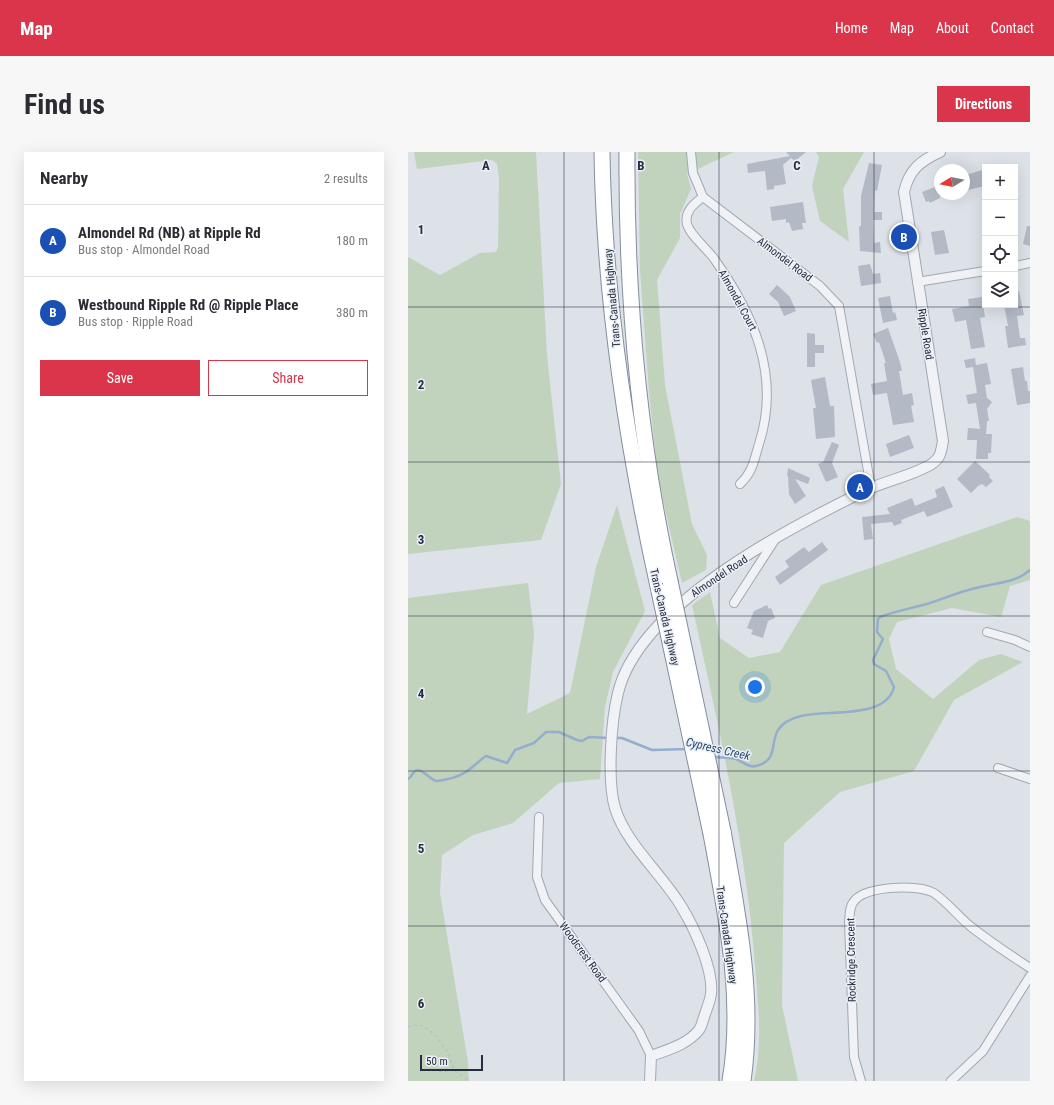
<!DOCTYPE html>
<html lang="en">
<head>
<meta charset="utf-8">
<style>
  :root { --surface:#fff; --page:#f7f7f7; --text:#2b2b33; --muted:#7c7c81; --line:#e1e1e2; --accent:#da354b }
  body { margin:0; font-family:"Roboto Condensed",sans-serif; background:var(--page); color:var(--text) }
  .controls { position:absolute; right:12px; top:12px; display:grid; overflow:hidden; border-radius:0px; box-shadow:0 4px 16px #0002 }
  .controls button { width:36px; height:36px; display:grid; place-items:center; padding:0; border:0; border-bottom:1px solid var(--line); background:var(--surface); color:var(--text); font:20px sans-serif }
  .compass { position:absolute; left:526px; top:12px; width:36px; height:36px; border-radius:50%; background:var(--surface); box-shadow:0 4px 16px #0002; rotate:260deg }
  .scale { position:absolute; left:12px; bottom:10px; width:63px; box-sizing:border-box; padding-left:4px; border:2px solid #252e40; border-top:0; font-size:11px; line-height:14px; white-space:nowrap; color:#252e40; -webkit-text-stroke:3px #ecf0f6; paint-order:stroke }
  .you { position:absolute; left:347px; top:535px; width:14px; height:14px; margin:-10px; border:3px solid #fff; border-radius:50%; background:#1a73e8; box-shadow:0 0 0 6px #1a73e833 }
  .badge { display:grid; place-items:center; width:26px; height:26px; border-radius:50%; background:var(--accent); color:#fff; font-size:13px; font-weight:700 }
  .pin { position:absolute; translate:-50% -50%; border:2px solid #fff; box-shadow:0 1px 4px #0006 }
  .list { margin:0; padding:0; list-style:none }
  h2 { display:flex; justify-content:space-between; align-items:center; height:52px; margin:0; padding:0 16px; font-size:17px }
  h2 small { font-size:13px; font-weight:400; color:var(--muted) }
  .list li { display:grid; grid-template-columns:26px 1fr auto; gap:12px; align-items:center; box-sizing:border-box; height:72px; padding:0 16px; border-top:1px solid var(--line) }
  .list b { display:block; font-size:15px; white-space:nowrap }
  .list p { margin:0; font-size:13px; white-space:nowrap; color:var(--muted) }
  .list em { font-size:13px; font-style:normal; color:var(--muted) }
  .actions { display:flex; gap:8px; padding:12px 16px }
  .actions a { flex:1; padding:9px 0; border:1px solid var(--accent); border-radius:0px; text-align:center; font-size:14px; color:var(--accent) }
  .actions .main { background:var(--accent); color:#fff }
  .icon { flex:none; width:22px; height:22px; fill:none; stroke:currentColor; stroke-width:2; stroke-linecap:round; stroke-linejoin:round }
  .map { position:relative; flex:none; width:622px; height:929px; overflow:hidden; border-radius:0px }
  header { display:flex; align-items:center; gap:24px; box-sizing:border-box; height:56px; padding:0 20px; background:var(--accent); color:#fff }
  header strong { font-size:19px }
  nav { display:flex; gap:22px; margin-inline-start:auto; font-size:14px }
  .intro { display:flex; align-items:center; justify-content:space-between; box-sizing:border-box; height:96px; padding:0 24px }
  h1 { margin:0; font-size:28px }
  .button { padding:10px 18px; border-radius:0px; background:var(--accent); color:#fff; font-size:14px; font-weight:700 }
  main { display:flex; gap:24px; padding:0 24px }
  aside { flex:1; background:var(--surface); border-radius:0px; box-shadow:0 4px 16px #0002 }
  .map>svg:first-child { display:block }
  .green { fill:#c2d3bd }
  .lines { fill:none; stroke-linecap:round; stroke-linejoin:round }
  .stream { stroke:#94aecc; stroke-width:2.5 }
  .building { fill:#b3bac5 }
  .minor-casing { stroke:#a2a8b2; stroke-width:10 }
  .tertiary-casing { stroke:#a2a8b2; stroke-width:12 }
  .motorway-casing { stroke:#838ea0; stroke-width:17 }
  .path { stroke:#bbbfc7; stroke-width:1.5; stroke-dasharray:3 3; stroke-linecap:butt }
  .minor { stroke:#f0f2f6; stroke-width:8 }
  .tertiary { stroke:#f0f2f6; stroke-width:10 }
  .motorway { stroke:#fff; stroke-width:15 }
  .motorway-bridge-casing { stroke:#838ea0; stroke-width:17; stroke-linecap:butt }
  .motorway-bridge { stroke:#fff; stroke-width:15 }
  .grid { fill:none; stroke:#252e40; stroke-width:1; stroke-opacity:0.55 }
  .labels { text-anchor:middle; stroke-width:3; stroke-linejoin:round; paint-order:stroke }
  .street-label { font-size:11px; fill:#252e40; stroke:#ecf0f6 }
  .water-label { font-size:12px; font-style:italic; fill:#2b4c77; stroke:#ecf0f6 }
  .grid-label { font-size:13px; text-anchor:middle; font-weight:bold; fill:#252e40; stroke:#ecf0f6; stroke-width:3; stroke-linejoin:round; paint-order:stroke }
</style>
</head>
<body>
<header>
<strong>Map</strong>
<nav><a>Home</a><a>Map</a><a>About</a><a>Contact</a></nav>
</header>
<div class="intro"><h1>Find us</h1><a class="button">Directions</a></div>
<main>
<aside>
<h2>Nearby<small>2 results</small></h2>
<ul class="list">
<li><span class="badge" style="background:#1a4fb4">A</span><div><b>Almondel Rd (NB) at Ripple Rd</b><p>Bus stop · Almondel Road</p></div><em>180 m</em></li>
<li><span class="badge" style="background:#1a4fb4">B</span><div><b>Westbound Ripple Rd @ Ripple Place</b><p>Bus stop · Ripple Road</p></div><em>380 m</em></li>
</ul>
<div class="actions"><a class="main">Save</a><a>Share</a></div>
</aside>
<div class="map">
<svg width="622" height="929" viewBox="0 0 622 929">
  <rect width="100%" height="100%" fill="#dde1e8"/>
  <g class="green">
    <polygon points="6,0 128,0 139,203 153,332 133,388 0,402 0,105 32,123 72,101 88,100 90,95 91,26 89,12 84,8 9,17"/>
    <polygon points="230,0 326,0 279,22 283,37 272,62 272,86 249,128 257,233 284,372 299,403 298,418 274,431 250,327 241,240 232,118"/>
    <polygon points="408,0 456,0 435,37 441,90 412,69 404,34 411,5"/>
    <polygon points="209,353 237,459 205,520 197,555 192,627 151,631 105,671 65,683 34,703 32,741 60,910 61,929 0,929 0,446 120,431 126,482 119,562 162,541 188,415"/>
    <path d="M609,365L622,369V428L602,434L593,465L544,456L489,470L481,487L488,517L525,547L571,508L593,502L615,510L546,548L506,619L432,640L376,691L374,853L390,929H346C355,891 350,852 347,814C338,693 310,572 284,453L302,440L312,486L341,506L372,500L413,433Z"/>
  </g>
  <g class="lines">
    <g class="stream">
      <polyline points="206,586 214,586 244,598 281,597"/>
      <path d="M304,605C312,606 320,605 328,607C335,610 341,616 348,614C370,609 362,592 370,578C375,570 385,566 393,564C419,557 478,568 486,535L478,519L466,512L465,508L475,487L469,480L470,467L472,465C490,458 507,456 525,450C542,444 559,437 577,434C594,430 608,430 622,418"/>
      <path d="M0,627C4,625 3,623 6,620C13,613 22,629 29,629C36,628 50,625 56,621C64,617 70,609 78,604L99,611L107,598L126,591L138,580H151L169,588L174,589L181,585L201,586"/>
    </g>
  </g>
  <g class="building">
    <polygon points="378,0 398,0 387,9 383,6 375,13 378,32 366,34 366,37 359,38 357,19 340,21 339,12 382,4"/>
    <polygon points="461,11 474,13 469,39 467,38 466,60 474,60 474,68 465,68 466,91 472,90 473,101 452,99 451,74 453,74 453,44"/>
    <polygon points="577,17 577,34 556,39 556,31 560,30 558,23"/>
    <polygon points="532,33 532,46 522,51 521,49 518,50 514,40"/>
    <polygon points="395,50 398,71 394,71 395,77 384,79 381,70 378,71 378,67 364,69 362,55"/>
    <polygon points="619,74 622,74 622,94 615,92"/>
    <polygon points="536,78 541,101 527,103 523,80"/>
    <polygon points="462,112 465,122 472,121 473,131 453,134 450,114"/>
    <polygon points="369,133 382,145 388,159 376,164 370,150 361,142"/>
    <polygon points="607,139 611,139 616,163 609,164 612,186 617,186 618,193 600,196 597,174 600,174 596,153 607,153"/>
    <polygon points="482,144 485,161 487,160 489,168 475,171 470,146"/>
    <polygon points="574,145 577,165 572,166 577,195 563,197 558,168 547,170 544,157 561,154 560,147"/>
    <polygon points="480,176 492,210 494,219 491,219 495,243 504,241 506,253 503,254 506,270 485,273 479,241 465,243 463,232 479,229 476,211 478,211 471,190 469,191 465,182"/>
    <polygon points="399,181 407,182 407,193 416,193 416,201 407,201 407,215 399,215"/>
    <polygon points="567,206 568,213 579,211 583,232 577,233 579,246 584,250 579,257 581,269 579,269 578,282 584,282 583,301 580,301 580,307 568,307 569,288 559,288 560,276 572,277 568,251 560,252 558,243 569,241 565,215 558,216 556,208"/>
    <polygon points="615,215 617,229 619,229 620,239 622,239 622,251 609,253 603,217"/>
    <polygon points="417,225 422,254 426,254 427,285 408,287 405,256 408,256 403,228"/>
    <polygon points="501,283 506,296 482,305 478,292"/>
    <polygon points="424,290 431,293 424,311 430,325 418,330 410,312 415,310"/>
    <polygon points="567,309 582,323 581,325 585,329 578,335 574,332 570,334 563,341 549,327"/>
    <polygon points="380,316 402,326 400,332 387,327 398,344 387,352 381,342 380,324 379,324"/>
    <polygon points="536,334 545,355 519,365 516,359 493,368 494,371 486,374 484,370 463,372 465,387 456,388 454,365 482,362 479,356 504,346 507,354 529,345 527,338"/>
    <polygon points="414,390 420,398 372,433 367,425 381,415 377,409 396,395 401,400"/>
    <polygon points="359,453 361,457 363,456 367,466 360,469 355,486 343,482 345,478 339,476 346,459"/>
  </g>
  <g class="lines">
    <g class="minor-casing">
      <g id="minor">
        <polyline points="283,0 285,21 295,45 412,134 431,154 463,336"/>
        <path d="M295,45C287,51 276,59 279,72C283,85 299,96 307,108C346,163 373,224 351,292C346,308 345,320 332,332"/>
        <polyline points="607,114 622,111"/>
        <polyline points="509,130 577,119"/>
        <polyline points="326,451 368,386"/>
        <polyline points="579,480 607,488 622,495"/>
        <polyline points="590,616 622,627"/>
        <polyline points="131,665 129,725 137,748 231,879 243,904"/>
        <path d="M453,929L446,905L441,770C442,762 441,754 447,748C460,734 510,732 526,741C539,750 550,764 562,774C581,789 602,803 622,816"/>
        <polyline points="543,929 575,899 622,824"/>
      </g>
    </g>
    <g class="tertiary-casing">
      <path id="tertiary" d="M242,929L243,904C259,898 279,893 291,878C294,874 295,867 297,862C299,856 302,849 303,842C306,818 286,775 273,754C254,722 218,692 207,656C199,629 203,569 210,541C231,452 384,374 461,337C478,329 512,321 525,311C533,305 533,299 535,289L496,40C501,18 512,9 532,0"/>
    </g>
    <g class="motorway-casing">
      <g id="motorway">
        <path d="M194,0C196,148 219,295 251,439"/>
        <path d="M219,0C218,143 231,289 262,429"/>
        <path d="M315,679C330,762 347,845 335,929"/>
        <path d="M303,682C318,763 336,846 322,929"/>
      </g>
    </g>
    <g class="path">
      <polyline points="0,875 9,873 15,874 26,882 40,900 46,918 61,929"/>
      <polyline points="31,920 46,918"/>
    </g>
    <use href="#minor" class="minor"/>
    <use href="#tertiary" class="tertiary"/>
    <use href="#motorway" class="motorway"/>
    <g class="motorway-bridge-casing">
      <g id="motorway-bridge">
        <polyline points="262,429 315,679"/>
        <polyline points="251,439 303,682"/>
      </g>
    </g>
    <use href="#motorway-bridge" class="motorway-bridge"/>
  </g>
  <path class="grid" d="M156,0V929M311,0V929M466,0V929M0,155H622M0,310H622M0,464H622M0,619H622M0,774H622"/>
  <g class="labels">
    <g class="street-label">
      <text transform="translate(377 107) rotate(37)" y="4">Almondel Road</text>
      <text transform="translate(204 146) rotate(-95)" y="4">Trans-Canada Highway</text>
      <text transform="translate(330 148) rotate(61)" y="4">Almondel Court</text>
      <text transform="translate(518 182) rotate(81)" y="4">Ripple Road</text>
      <text transform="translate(311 424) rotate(-34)" y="4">Almondel Road</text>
      <text transform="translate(257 465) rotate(77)" y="4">Trans-Canada Highway</text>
      <text transform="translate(319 783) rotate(82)" y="4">Trans-Canada Highway</text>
      <text transform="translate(175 800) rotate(54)" y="4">Woodcrest Road</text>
      <text transform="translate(443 808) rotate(-91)" y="4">Rockridge Crescent</text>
    </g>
    <g class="water-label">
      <text transform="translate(310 597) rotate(13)" y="4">Cypress Creek</text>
    </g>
  </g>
  <g class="grid-label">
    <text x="78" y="18">A</text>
    <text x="233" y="18">B</text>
    <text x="389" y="18">C</text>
    <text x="13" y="82">1</text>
    <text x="13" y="237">2</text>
    <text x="13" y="392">3</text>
    <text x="13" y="546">4</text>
    <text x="13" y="701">5</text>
    <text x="13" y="856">6</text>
  </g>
</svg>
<div class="controls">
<button>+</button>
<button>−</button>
<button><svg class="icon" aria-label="locate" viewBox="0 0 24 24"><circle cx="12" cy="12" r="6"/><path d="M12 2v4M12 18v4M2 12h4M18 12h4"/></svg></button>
<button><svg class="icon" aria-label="layers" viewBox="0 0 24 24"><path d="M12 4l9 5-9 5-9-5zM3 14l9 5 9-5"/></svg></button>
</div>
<svg class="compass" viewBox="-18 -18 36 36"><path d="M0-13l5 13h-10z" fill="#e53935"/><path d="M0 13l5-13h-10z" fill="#7c7c81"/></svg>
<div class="scale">50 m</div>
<div class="you"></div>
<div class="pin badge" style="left:452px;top:335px;background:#1a4fb4">A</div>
<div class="pin badge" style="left:496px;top:85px;background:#1a4fb4">B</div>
</div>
</main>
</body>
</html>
